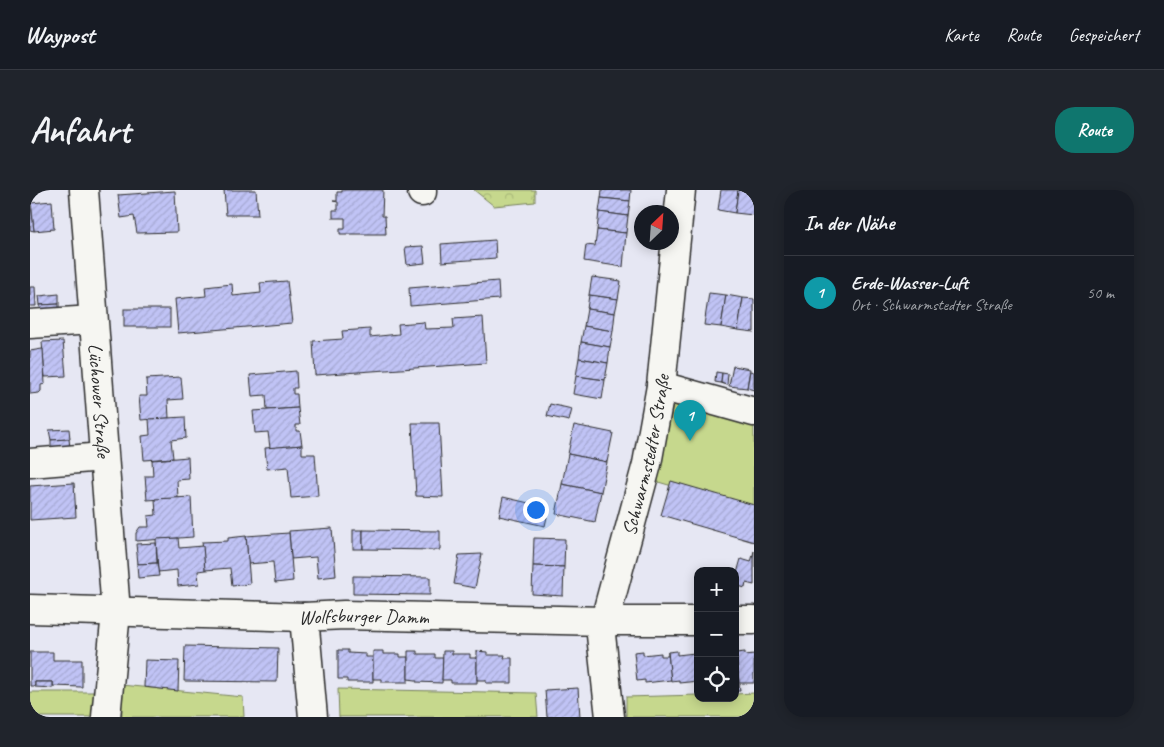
<!DOCTYPE html>
<html lang="de">
<head>
<meta charset="utf-8">
<style>
  :root { --surface:#171b24; --page:#20242c; --text:#f1f3f6; --muted:#9ea1a6; --line:#363941; --accent:#0f766e }
  body { margin:0; font-family:Caveat,sans-serif; background:var(--page); color:var(--text) }
  .controls { position:absolute; right:15px; bottom:15px; display:grid; overflow:hidden; border-radius:10px; box-shadow:0 2px 12px #0003 }
  .controls button { width:45px; height:45px; display:grid; place-items:center; padding:0; border:0; border-bottom:1px solid var(--line); background:var(--surface); color:var(--text); font:25px sans-serif }
  .compass { position:absolute; left:604px; top:15px; width:45px; height:45px; border-radius:50%; background:var(--surface); box-shadow:0 2px 12px #0003; rotate:25deg }
  .you { position:absolute; left:505px; top:319px; width:18px; height:18px; margin:-12px; border:4px solid #fff; border-radius:50%; background:#1a73e8; box-shadow:0 0 0 8px #1a73e833 }
  .badge { display:grid; place-items:center; width:32px; height:32px; border-radius:50%; background:var(--accent); color:#fff; font-size:16px; font-weight:700 }
  .pin { position:absolute; translate:-50% -41px; filter:drop-shadow(0 1px 2px #0008) }
  .pin::after { content:''; position:absolute; top:26px; width:18px; height:15px; background:inherit; clip-path:polygon(0 0,100% 0,50% 100%) }
  .list { margin:0; padding:0; list-style:none }
  h2 { display:flex; justify-content:space-between; align-items:center; height:65px; margin:0; padding:0 20px; font-size:21px }
  h2 small { font-size:16px; font-weight:400; color:var(--muted) }
  .list li { display:grid; grid-template-columns:32px 1fr auto; gap:15px; align-items:center; box-sizing:border-box; height:75px; padding:0 20px; border-top:1px solid var(--line) }
  .list b { display:block; font-size:19px; white-space:nowrap }
  .list p { margin:0; font-size:16px; white-space:nowrap; color:var(--muted) }
  .list em { font-size:16px; font-style:normal; color:var(--muted) }
  .icon { flex:none; width:28px; height:28px; fill:none; stroke:currentColor; stroke-width:2; stroke-linecap:round; stroke-linejoin:round }
  .map { position:relative; flex:none; width:724px; height:527px; overflow:hidden; border-radius:20px }
  header { display:flex; align-items:center; gap:30px; box-sizing:border-box; height:70px; padding:0 25px; background:var(--surface); border-bottom:1px solid var(--line) }
  header strong { font-size:24px }
  nav { display:flex; gap:28px; margin-inline-start:auto; font-size:18px }
  .intro { display:flex; align-items:center; justify-content:space-between; box-sizing:border-box; height:120px; padding:0 30px }
  h1 { margin:0; font-size:35px }
  .button { padding:12px 22px; border-radius:20px; background:var(--accent); color:#fff; font-size:18px; font-weight:700 }
  main { display:flex; gap:30px; padding:0 30px }
  aside { flex:1; background:var(--surface); border-radius:20px; box-shadow:0 2px 12px #0003 }
  .map>svg:first-child { display:block }
  .green { fill:#c6d88d; stroke:#78825c }
  .park { fill:url(#park-crowns); stroke:#78825c }
  .building { fill:url(#building-hatch); stroke:#2b2b2b }
  .lines { fill:none; stroke-linecap:round; stroke-linejoin:round }
  .minor-casing { stroke:#2b2b2b; stroke-width:31 }
  .minor { stroke:#f6f6f2; stroke-width:28 }
  .labels { text-anchor:middle; stroke-width:5; stroke-linejoin:round; paint-order:stroke }
  .street-label { font-size:20px; fill:#2b2b2b; stroke:#f6f6f2 }
</style>
</head>
<body>
<header>
<strong>Waypost</strong>
<nav><a>Karte</a><a>Route</a><a>Gespeichert</a></nav>
</header>
<div class="intro"><h1>Anfahrt</h1><a class="button">Route</a></div>
<main>
<div class="map">
<svg width="724" height="527" viewBox="0 0 724 527">
  <defs>
    <pattern id="park-crowns" width="20" height="18" patternUnits="userSpaceOnUse" patternTransform="scale(1.25)"><rect width="20" height="18" fill="#c6d88d"/><path d="M2 6a3 3 0 1 1 6 0M12 15a3 3 0 1 1 6 0" fill="none" stroke="#aaba7a"/></pattern>
    <pattern id="building-hatch" width="6" height="6" patternUnits="userSpaceOnUse" patternTransform="scale(1.25)"><rect width="6" height="6" fill="#c0c3f5"/><path d="M-1 1l2-2M0 6l6-6M5 7l2-2" fill="none" stroke="#a5a8d2"/></pattern>
  </defs>
  <rect width="100%" height="100%" fill="#e6e7f3"/>
  <filter id="ink" filterUnits="userSpaceOnUse"><feTurbulence type="fractalNoise" baseFrequency=".02" numOctaves="2"/><feDisplacementMap in="SourceGraphic" scale="10" xChannelSelector="R" yChannelSelector="G"/><feConvolveMatrix kernelMatrix="1 2 1 2 8 2 1 2 1" color-interpolation-filters="sRGB"/></filter>
  <g filter="url(#ink)">
    <g class="green">
      <polygon points="646,204 724,232 724,320 625,291"/>
      <polygon points="91,495 213,507 214,527 92,527"/>
      <polygon points="308,499 506,503 508,527 309,527"/>
      <polygon points="0,502 67,502 65,527 0,527"/>
      <polygon points="724,503 724,527 596,527 596,507 668,505 668,508 705,508 705,504"/>
    </g>
    <polygon class="park" points="444,0 505,0 505,12 464,16"/>
    <g class="building">
      <polygon points="194,0 226,0 228,25 196,25"/>
      <polygon points="312,0 353,0 352,26 355,26 356,44 310,44 310,39 315,39 315,28 303,28 303,20 308,20 308,12 303,11 307,11 307,2 312,2"/>
      <polygon points="572,0 601,0 600,11 571,8"/>
      <polygon points="691,0 708,0 705,23 688,20"/>
      <polygon points="708,0 724,0 723,25 705,23"/>
      <polygon points="145,1 147,42 107,43 104,26 91,28 88,5"/>
      <polygon points="571,8 600,11 598,26 569,22"/>
      <polygon points="22,11 24,39 4,41 1,13"/>
      <polygon points="1,13 4,41 0,40"/>
      <polygon points="569,22 598,26 596,43 567,40"/>
      <polygon points="567,40 596,43 593,77 554,71 556,55 565,56"/>
      <polygon points="465,50 466,68 412,72 411,54"/>
      <polygon points="393,56 395,73 377,75 375,57"/>
      <polygon points="562,87 591,91 588,109 559,105"/>
      <polygon points="257,91 262,133 148,143 145,109 176,106 175,97 202,94 203,106 231,103 230,93"/>
      <polygon points="468,91 469,109 380,116 379,98"/>
      <polygon points="0,97 5,97 6,116 0,116"/>
      <polygon points="679,103 696,105 691,137 674,135"/>
      <polygon points="29,104 29,114 10,115 9,106"/>
      <polygon points="559,105 588,109 585,123 557,119"/>
      <polygon points="696,105 713,108 708,140 691,137"/>
      <polygon points="713,108 724,109 724,142 708,140"/>
      <polygon points="29,114 29,123 11,124 10,115"/>
      <rect x="94" y="119" width="46" height="18"/>
      <polygon points="557,119 585,123 583,141 554,136"/>
      <polygon points="453,127 456,173 285,185 283,151 313,149 312,141 340,139 340,147 369,144 368,134 394,132 395,139 424,138 423,129"/>
      <polygon points="554,136 583,141 580,157 551,152"/>
      <polygon points="33,151 36,186 15,187 12,152"/>
      <polygon points="551,152 580,157 578,173 549,168"/>
      <polygon points="12,159 13,159 15,194 11,195 11,201 9,203 0,204 0,161"/>
      <polygon points="549,168 578,173 575,190 546,186"/>
      <polygon points="703,176 720,179 717,198 699,196"/>
      <polygon points="266,181 267,198 263,198 263,204 267,204 268,218 237,220 236,205 222,206 220,185"/>
      <polygon points="720,181 724,182 724,200 717,198"/>
      <polygon points="686,182 692,183 691,193 685,192"/>
      <polygon points="692,183 698,184 697,195 691,193"/>
      <polygon points="546,186 575,190 572,209 543,204"/>
      <polygon points="151,187 153,209 138,210 139,228 111,230 109,206 117,206 116,189"/>
      <polygon points="520,214 542,219 539,231 517,226"/>
      <polygon points="268,218 270,235 266,235 266,241 270,241 272,255 240,258 238,242 225,243 223,221"/>
      <polygon points="155,227 156,248 141,250 143,268 114,270 112,246 120,245 119,229"/>
      <polygon points="382,233 409,233 413,307 386,306"/>
      <polygon points="544,235 583,243 577,272 538,264"/>
      <polygon points="39,239 40,249 21,250 19,240"/>
      <polygon points="39,249 40,257 21,258 21,250"/>
      <polygon points="272,255 272,264 285,264 288,306 261,308 258,277 237,279 235,258"/>
      <polygon points="538,264 577,272 571,302 532,294"/>
      <polygon points="158,267 159,289 147,290 148,308 117,310 115,286 123,286 122,270"/>
      <polygon points="641,291 724,315 724,352 631,325"/>
      <polygon points="44,293 46,327 0,330 0,296"/>
      <polygon points="532,294 571,302 565,332 526,324"/>
      <polygon points="161,307 163,347 106,351 106,343 110,337 119,337 118,326 126,325 125,309"/>
      <polygon points="473,307 516,317 514,327 517,327 515,336 469,326"/>
      <polygon points="302,338 306,386 288,388 286,367 261,369 259,341"/>
      <rect x="323" y="340" width="10" height="19"/>
      <polygon points="333,340 410,341 410,360 333,359"/>
      <polygon points="259,343 263,391 245,393 243,372 218,374 216,346"/>
      <polygon points="216,346 220,394 202,396 200,378 175,380 172,352 198,351 198,348"/>
      <polygon points="148,348 149,358 173,356 175,380 168,381 169,394 148,396 147,380 128,382 126,349"/>
      <polygon points="504,348 535,349 534,377 503,376"/>
      <polygon points="126,353 127,373 108,374 106,354"/>
      <polygon points="724,361 724,395 716,393 715,398 705,395 705,390 711,369 721,372"/>
      <polygon points="452,364 445,398 424,394 429,365"/>
      <polygon points="127,373 129,386 108,388 107,374"/>
      <polygon points="503,376 534,377 533,406 502,404"/>
      <polygon points="323,386 400,387 400,405 323,404"/>
      <polygon points="155,456 248,458 247,492 154,491"/>
      <polygon points="308,460 318,460 318,463 336,464 336,467 343,467 343,492 317,492 317,489 308,489"/>
      <polygon points="343,461 353,461 353,464 370,464 370,467 378,467 378,492 352,492 352,489 343,489"/>
      <polygon points="378,461 387,461 387,464 405,464 405,468 413,468 412,493 386,492 386,490 378,489"/>
      <polygon points="413,461 422,461 422,464 440,464 440,468 447,468 447,493 421,493 421,490 412,490"/>
      <polygon points="447,461 457,462 457,465 475,465 474,468 482,468 482,493 456,493 456,490 447,490"/>
      <polygon points="613,461 613,465 631,463 631,466 638,466 638,462 641,490 615,493 615,490 607,491 604,462"/>
      <polygon points="647,461 647,465 665,463 665,466 668,466 668,491 649,493 649,490 641,491 638,462"/>
      <polygon points="0,462 23,462 23,470 52,470 52,497 23,496 23,492 5,492 5,496 0,496"/>
      <polygon points="715,462 715,465 724,464 724,493 709,493 706,463"/>
      <polygon points="706,463 710,501 705,501"/>
      <polygon points="115,470 149,471 148,501 114,497"/>
      <polygon points="5,492 23,492 23,498 5,497"/>
      <polygon points="548,498 550,527 517,527 515,500"/>
    </g>
    <g class="lines">
      <g class="minor-casing">
        <g id="minor">
          <path id="s1" d="M54,0L86,422L76,527"/>
          <polyline points="392,0 392,2"/>
          <polyline points="0,134 63,130"/>
          <polyline points="631,196 724,222"/>
          <polyline points="0,273 73,267"/>
          <path id="s2" d="M0,419L274,427L314,425L575,431H668"/>
          <polyline points="274,427 283,527"/>
          <polyline points="705,430 724,430"/>
          <path id="s3" d="M580,527L571,445L617,274L631,196L651,0"/>
        </g>
      </g>
      <use href="#minor" class="minor"/>
    </g>
  </g>
  <g class="labels">
    <g class="street-label">
      <text dy="7" stroke="none"><textPath href="#s1" startOffset="211">Lüchower Straße</textPath></text>
      <text dy="7" stroke="none"><textPath href="#s3" startOffset="268">Schwarmstedter Straße</textPath></text>
      <text dy="7" stroke="none"><textPath href="#s2" startOffset="334">Wolfsburger Damm</textPath></text>
    </g>
  </g>
</svg>
<div class="controls">
<button>+</button>
<button>−</button>
<button><svg class="icon" aria-label="locate" viewBox="0 0 24 24"><circle cx="12" cy="12" r="6"/><path d="M12 2v4M12 18v4M2 12h4M18 12h4"/></svg></button>
</div>
<svg class="compass" viewBox="-18 -18 36 36"><path d="M0-13l5 13h-10z" fill="#e53935"/><path d="M0 13l5-13h-10z" fill="#9ea1a6"/></svg>
<div class="you"></div>
<div class="pin badge" style="left:660px;top:251px;background:#0f9aa8">1</div>
</div>
<aside>
<h2>In der Nähe<small></small></h2>
<ul class="list">
<li><span class="badge" style="background:#0f9aa8">1</span><div><b>Erde-Wasser-Luft</b><p>Ort · Schwarmstedter Straße</p></div><em>50 m</em></li>
</ul>
</aside>
</main>
</body>
</html>
